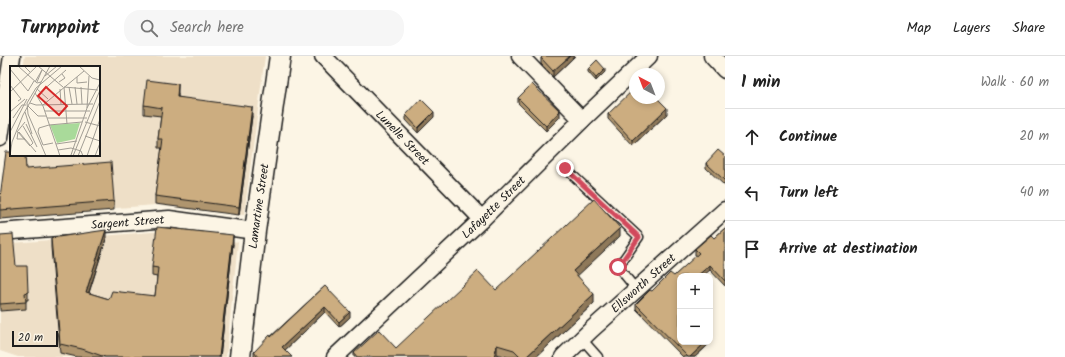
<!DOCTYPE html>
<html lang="en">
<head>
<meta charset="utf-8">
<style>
  :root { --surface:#fff; --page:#f6f6f6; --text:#222; --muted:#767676; --line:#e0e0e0 }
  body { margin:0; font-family:Kalam,sans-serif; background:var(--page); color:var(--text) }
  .controls { position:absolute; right:12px; bottom:12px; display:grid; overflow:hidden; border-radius:8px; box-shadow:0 2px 6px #0003 }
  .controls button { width:36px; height:36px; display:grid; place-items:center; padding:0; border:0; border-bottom:1px solid var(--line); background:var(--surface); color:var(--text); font:20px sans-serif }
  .compass { position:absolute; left:629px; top:12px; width:36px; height:36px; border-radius:50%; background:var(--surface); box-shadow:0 2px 6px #0003; rotate:318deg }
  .scale { position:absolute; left:12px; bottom:10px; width:46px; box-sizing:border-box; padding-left:4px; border:2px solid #1c1c1c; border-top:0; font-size:11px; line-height:14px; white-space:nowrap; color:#1c1c1c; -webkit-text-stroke:3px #fcf5e5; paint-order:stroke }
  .stop { position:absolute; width:12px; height:12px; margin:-9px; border:3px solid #d1495b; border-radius:50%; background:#fff }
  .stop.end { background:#d1495b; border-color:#fff; box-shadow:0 1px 4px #0008 }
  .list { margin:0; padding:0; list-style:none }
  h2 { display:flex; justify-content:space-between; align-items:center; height:52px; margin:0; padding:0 16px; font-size:17px }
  h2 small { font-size:13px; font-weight:400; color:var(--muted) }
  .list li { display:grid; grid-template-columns:26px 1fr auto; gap:12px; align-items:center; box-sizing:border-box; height:56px; padding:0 16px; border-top:1px solid var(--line) }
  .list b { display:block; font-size:15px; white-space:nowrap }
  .list em { font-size:13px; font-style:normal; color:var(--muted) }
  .icon { flex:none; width:22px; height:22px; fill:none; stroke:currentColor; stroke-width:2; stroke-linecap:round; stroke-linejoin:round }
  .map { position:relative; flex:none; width:725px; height:301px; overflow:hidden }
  header { display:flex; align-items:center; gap:24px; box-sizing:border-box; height:56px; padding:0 20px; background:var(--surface); border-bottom:1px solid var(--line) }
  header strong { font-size:19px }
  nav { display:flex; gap:22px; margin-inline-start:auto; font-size:14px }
  .search { width:280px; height:36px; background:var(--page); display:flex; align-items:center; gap:10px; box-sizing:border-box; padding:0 14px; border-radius:16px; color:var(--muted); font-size:15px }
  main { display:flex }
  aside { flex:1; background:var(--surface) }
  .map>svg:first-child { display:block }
  .built { fill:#eedfc7 }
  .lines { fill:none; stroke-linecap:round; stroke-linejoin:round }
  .service-casing { stroke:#1c1c1c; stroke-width:11 }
  .minor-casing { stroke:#1c1c1c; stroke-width:19 }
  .tertiary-casing { stroke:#1c1c1c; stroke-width:23 }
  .service { stroke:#fcf5e5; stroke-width:8 }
  .minor { stroke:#fcf5e5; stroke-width:16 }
  .tertiary { stroke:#fcf5e5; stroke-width:20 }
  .wall { fill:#af956e; stroke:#1c1c1c }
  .shaded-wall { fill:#8f795a; stroke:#1c1c1c }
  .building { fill:#ccad80; stroke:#1c1c1c }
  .route { stroke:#d1495b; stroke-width:5 }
  .labels { text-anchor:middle; stroke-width:4; stroke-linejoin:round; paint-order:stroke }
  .street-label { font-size:12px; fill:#1c1c1c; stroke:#fcf5e5 }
  .inset-road { fill:none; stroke:#a29e95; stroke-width:1 }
  .view { fill:#d62828; fill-opacity:0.15; stroke:#d62828; stroke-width:2 }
  .inset-edge { fill:none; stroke:#1c1c1c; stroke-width:2 }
</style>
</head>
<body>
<header>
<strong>Turnpoint</strong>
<div class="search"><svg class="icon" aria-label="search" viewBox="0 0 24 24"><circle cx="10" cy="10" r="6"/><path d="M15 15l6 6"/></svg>Search here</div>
<nav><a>Map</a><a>Layers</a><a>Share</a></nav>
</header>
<main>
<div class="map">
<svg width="725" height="301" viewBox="0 0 725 301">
  <rect width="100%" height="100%" fill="#fcf5e5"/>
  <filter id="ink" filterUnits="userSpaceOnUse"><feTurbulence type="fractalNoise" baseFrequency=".025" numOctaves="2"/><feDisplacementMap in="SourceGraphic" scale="8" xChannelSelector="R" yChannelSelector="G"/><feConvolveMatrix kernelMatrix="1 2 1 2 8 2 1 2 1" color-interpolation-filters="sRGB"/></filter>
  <g filter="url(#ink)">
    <g class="built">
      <polygon points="25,0 265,0 244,159 155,149 4,161 12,99 99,99 99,11 23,11"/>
      <polygon points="165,175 238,186 226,301 18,301 0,295 0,188"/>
    </g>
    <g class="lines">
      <g class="service-casing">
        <g id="service">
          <polyline points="565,112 639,181 618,211 636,233"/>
          <polyline points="582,283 598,301"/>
        </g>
      </g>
      <g class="minor-casing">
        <g id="minor">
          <path id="s1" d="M323,0L482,163"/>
          <polyline points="520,0 582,64"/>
          <polyline points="712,0 725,14"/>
          <polyline points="0,82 12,0"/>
          <path id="s2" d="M0,176L169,163L255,175"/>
          <path id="s3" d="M335,301L482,163L582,64L649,0"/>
          <path id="s4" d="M563,301L591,274L725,154"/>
        </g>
      </g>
      <g class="tertiary-casing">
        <g id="tertiary">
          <path id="s5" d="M240,301L255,175L280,0"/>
        </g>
      </g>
      <use href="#service" class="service"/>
      <use href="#minor" class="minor"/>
      <use href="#tertiary" class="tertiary"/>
    </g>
    <g class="wall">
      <polygon points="543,0 575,0 553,21 541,8 541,2"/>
      <polygon points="588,13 605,16 596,25 588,16"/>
      <polygon points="178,37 178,41 252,60 239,159 155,148 155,140 162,92 158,92 158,83 161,60 144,58 144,49"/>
      <polygon points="518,42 560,61 546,75 518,47"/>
      <polygon points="608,58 667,58 633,90 608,63"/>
      <polygon points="406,59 434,61 418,77 406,64"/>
      <polygon points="725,100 725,130 706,112 706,107"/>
      <polygon points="0,141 114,145 114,154 0,163"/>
      <polygon points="725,172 725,230 710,214 680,220 680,286 708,286 708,289 695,301 683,301 636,253 636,248 652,235 674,220 697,200 695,199 695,193 714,182"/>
      <polygon points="0,179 28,236 28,244 26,244 26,253 0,255"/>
      <polygon points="620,180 577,219 594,247 536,301 508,301 497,298 497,301 354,301 354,297 396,292 496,234"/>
      <polygon points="51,182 106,183 89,237 109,243 155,240 157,221 152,220 152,211 233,188 220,301 77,301 60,297 51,191"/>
      <polygon points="325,230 350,261 339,271 325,256 285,294 292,301 254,301 254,296"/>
    </g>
    <g class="shaded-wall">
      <polygon points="570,0 575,0 553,21 553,15"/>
      <polygon points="605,13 605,16 596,25 596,22"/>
      <polygon points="178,28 178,37 177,50 177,41"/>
      <polygon points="252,51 252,60 239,159 239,151"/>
      <polygon points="667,52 667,58 633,90 633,85"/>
      <polygon points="560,55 560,61 546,75 546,70"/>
      <polygon points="434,56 434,61 418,77 418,72"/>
      <polygon points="620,172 620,180 573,224 573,215"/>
      <polygon points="106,174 106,183 86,245 86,236"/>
      <polygon points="233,179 233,188 220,301 219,301"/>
      <polygon points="710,209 710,214 703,220 697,220"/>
      <polygon points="594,238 594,247 536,301 526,301"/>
      <polygon points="325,251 325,256 282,297 282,291"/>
      <polygon points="350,256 350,261 339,271 339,266"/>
      <polygon points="706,286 708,286 708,289 695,301 690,301"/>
      <polygon points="497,289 497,301 494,301"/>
    </g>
    <g class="building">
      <polygon points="543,0 570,0 553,15 541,2"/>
      <polygon points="597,4 605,13 596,22 588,13"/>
      <polygon points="147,24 178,28 177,41 252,51 239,151 155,140 163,83 158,83 162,52 144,49"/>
      <polygon points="532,28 560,55 546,70 518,42"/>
      <polygon points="635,32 635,42 657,42 667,52 633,85 608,58"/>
      <polygon points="421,43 434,56 418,72 406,59"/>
      <polygon points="718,94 725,100 725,125 706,107"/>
      <polygon points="6,96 11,96 11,99 25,99 26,113 111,106 114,145 0,154 0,141"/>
      <polygon points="594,143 620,172 573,215 594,238 526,301 521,301 514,294 497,289 494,301 357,301 354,297 379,274 396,292 478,215 496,234"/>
      <polygon points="157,171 233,179 219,301 105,301 82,293 60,288 51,182 106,174 86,236 109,243 112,235 155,240 158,212 152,211"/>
      <polygon points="725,172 725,225 710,209 697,220 680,220 680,286 706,286 690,301 688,301 636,248 650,234 652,235 670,217 674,220 699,197 695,193 711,179 714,182"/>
      <polygon points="13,178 16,210 27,210 28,236 25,237 26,246 0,248 0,179"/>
      <polygon points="325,230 350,256 339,266 325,251 282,291 292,301 258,301 254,296 270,279 271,281"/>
    </g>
  </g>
  <g class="lines" filter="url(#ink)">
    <polyline class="route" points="565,112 639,181 618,211"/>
  </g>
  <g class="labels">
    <g class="street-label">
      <text dy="4" stroke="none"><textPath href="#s1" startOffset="114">Lunelle Street</textPath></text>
      <text dy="4" stroke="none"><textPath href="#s5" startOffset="152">Lamartine Street</textPath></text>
      <text dy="4" stroke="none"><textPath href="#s3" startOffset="218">Lafayette Street</textPath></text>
      <text dy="4" stroke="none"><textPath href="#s2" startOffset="128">Sargent Street</textPath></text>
      <text dy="4" stroke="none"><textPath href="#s4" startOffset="109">Ellsworth Street</textPath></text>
    </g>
  </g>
  <g transform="translate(10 10)">
    <rect width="90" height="90" fill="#fcf5e5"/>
    <path d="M70,57L65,73L47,77L40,59Z" fill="#a9da9a"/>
    <path class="inset-road" d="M8,0L27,17L31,16M28,0L53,21M69,0L82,12L90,14M0,3L18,25L24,15M20,6L15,1L20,0M35,10L47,0M67,11V17L77,16M25,16L32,4L27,16M49,16L55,12L52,8M0,19L11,33L8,35M54,21L88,24M54,21L57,58M59,21L62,38M65,21L67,38M71,21L72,38M27,23L38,33M50,23L51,38M0,26L27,0M31,26L56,4M25,27L33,40L50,90M20,37L26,39L83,38M33,39L74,5M18,40L28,50H36M77,42L79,10M35,45H80M0,46L15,33M15,46L22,68M3,52L12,39H16M37,52H77M75,56L90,60M16,58L27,81M39,59L29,62L28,66L33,79L43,77M39,59L72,56M13,60L23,77L20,80L8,66L7,73H14M0,66L17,33M7,66L15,56M9,66L26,86M75,70L90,75M46,78L67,75M48,84L61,82L71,85L73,90M61,89L77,42L90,17M0,90L2,76L13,49L40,0M36,90L18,48L17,37L26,22L52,0M63,90L90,24M68,90L90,35M77,90L90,53M85,90L90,77"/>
    <path class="view" d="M36,21L57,40L49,49L28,30Z"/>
    <rect width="90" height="90" class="inset-edge"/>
  </g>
</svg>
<div class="controls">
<button>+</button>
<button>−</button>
</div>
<svg class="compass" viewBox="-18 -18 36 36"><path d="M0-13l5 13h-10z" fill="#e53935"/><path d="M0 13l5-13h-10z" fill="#767676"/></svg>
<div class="scale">20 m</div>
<div class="stop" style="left:618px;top:211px"></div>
<div class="stop end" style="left:565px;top:112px"></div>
</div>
<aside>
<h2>1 min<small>Walk · 60 m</small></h2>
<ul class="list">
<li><svg class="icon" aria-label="ahead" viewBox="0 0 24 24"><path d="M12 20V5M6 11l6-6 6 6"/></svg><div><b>Continue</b></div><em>20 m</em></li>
<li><svg class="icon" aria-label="left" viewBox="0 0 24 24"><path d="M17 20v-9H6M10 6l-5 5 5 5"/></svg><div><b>Turn left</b></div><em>40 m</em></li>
<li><svg class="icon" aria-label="arrive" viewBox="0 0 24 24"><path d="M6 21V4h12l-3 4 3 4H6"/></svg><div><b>Arrive at destination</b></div></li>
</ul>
</aside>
</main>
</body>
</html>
